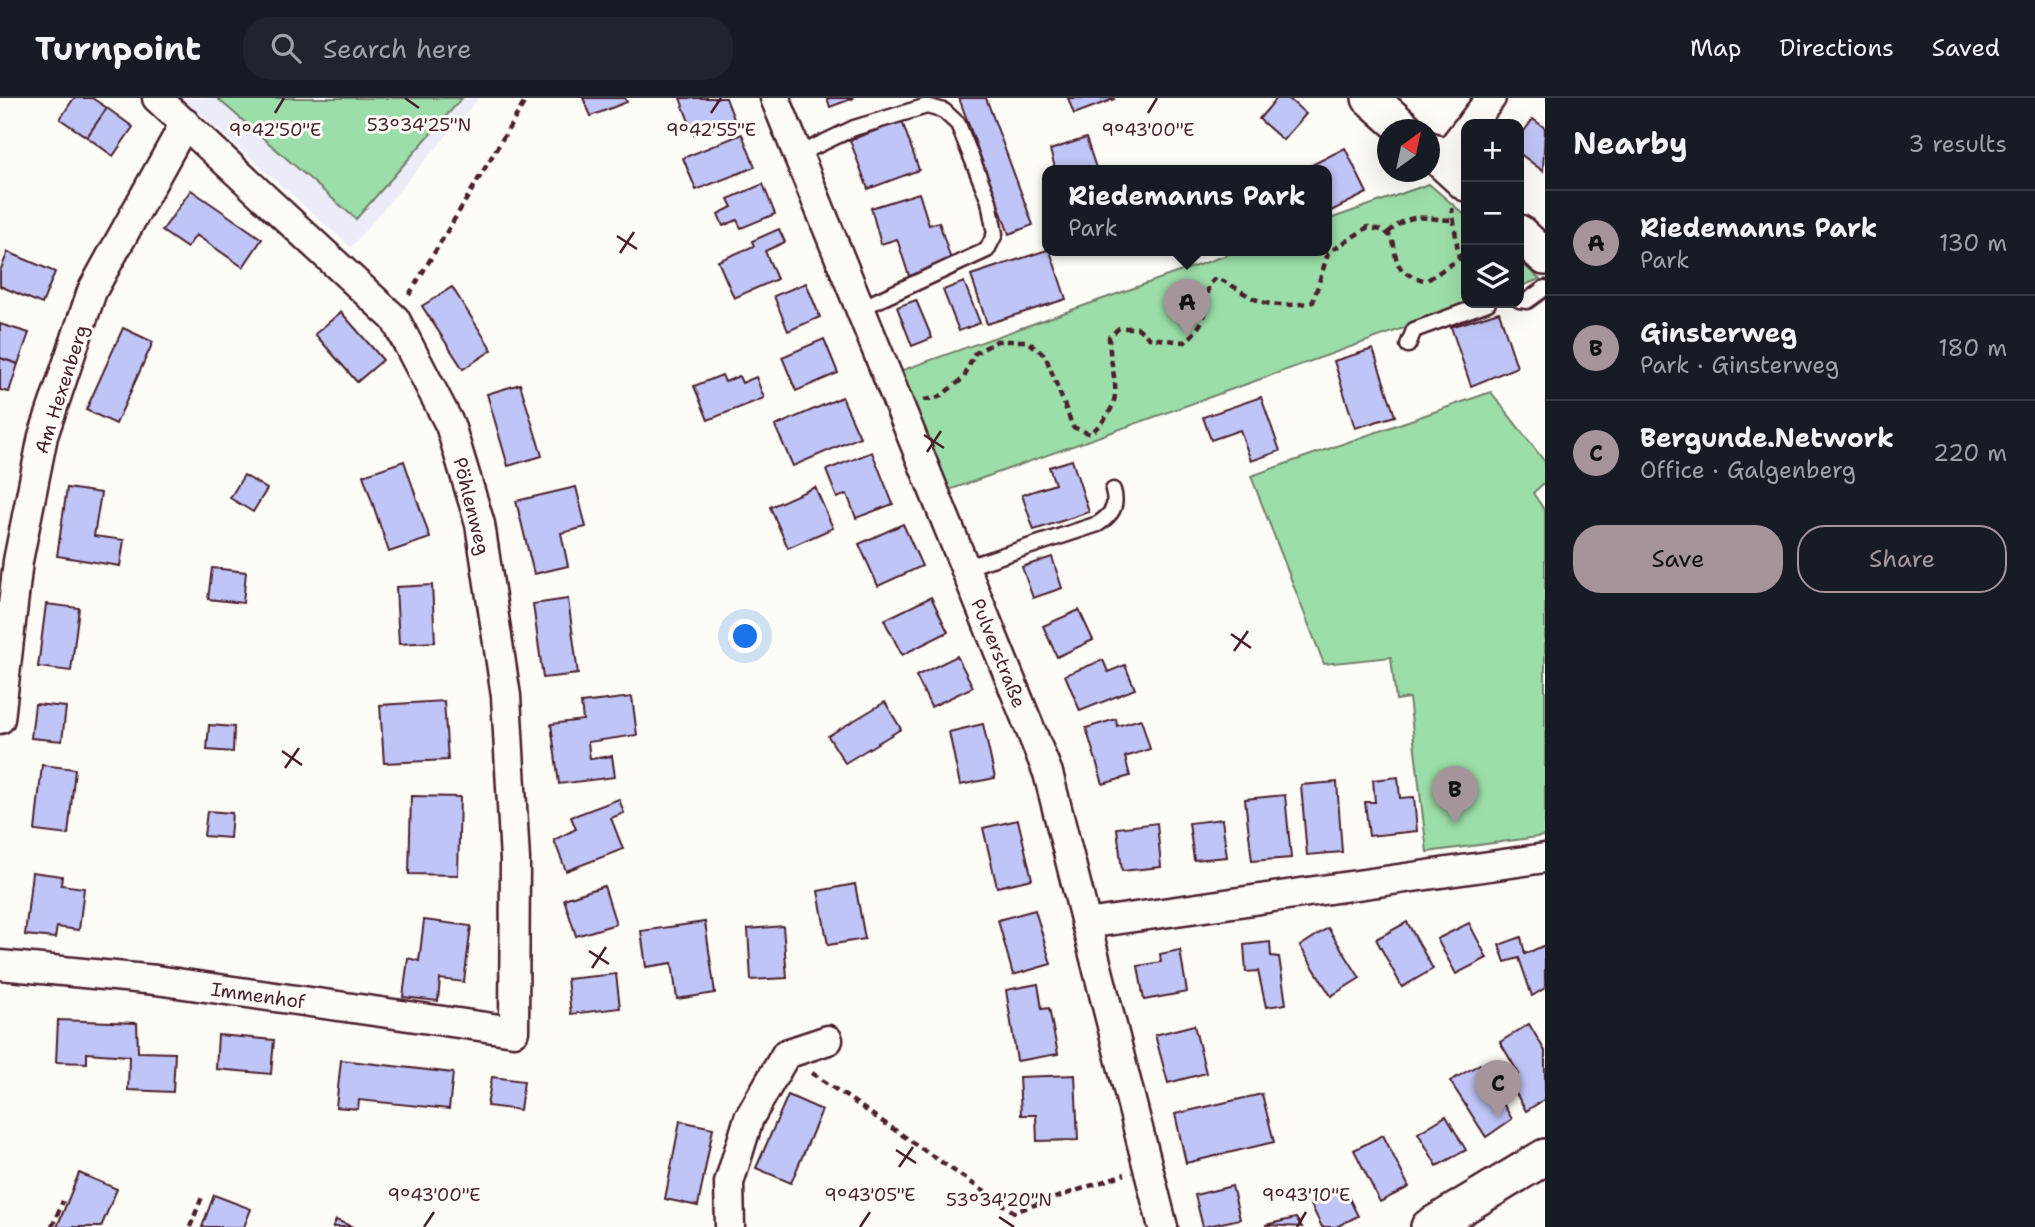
<!DOCTYPE html>
<html lang="en">
<head>
<meta charset="utf-8">
<style>
  :root { --surface:#171b24; --page:#20242c; --text:#f1f3f6; --muted:#9ea1a6; --line:#363941; --accent:#a6949b }
  body { margin:0; font-family:"Shantell Sans",sans-serif; background:var(--page); color:var(--text) }
  .controls { position:absolute; right:21px; top:21px; display:grid; overflow:hidden; border-radius:14px; box-shadow:0 7px 28px #0002 }
  .controls button { width:63px; height:63px; display:grid; place-items:center; padding:0; border:0; border-bottom:2px solid var(--line); background:var(--surface); color:var(--text); font:35px sans-serif }
  .compass { position:absolute; left:1377px; top:21px; width:63px; height:63px; border-radius:50%; background:var(--surface); box-shadow:0 7px 28px #0002; rotate:33deg }
  .you { position:absolute; left:746px; top:539px; width:24px; height:24px; margin:-18px; border:5px solid #fff; border-radius:50%; background:#1a73e8; box-shadow:0 0 0 10px #1a73e833 }
  .badge { display:grid; place-items:center; width:46px; height:46px; border-radius:50%; background:var(--accent); color:#111; font-size:23px; font-weight:700 }
  .pin { position:absolute; translate:-50% -58px; filter:drop-shadow(0 2px 4px #0008) }
  .pin::after { content:''; position:absolute; top:37px; width:24px; height:21px; background:inherit; clip-path:polygon(0 0,100% 0,50% 100%) }
  .popup { position:absolute; left:1042px; top:67px; width:290px; height:91px; box-sizing:border-box; display:grid; place-content:center; border-radius:14px; background:var(--surface); filter:drop-shadow(0 2px 5px #0005); font-size:23px; white-space:nowrap; color:var(--muted) }
  .popup b { font-size:26px; color:var(--text) }
  .popup::after { content:''; position:absolute; left:50%; top:100%; margin-left:-14px; border:14px solid transparent; border-top-color:var(--surface) }
  .list { margin:0; padding:0; list-style:none }
  h2 { display:flex; justify-content:space-between; align-items:center; height:91px; margin:0; padding:0 28px; font-size:30px }
  h2 small { font-size:23px; font-weight:400; color:var(--muted) }
  .list li { display:grid; grid-template-columns:46px 1fr auto; gap:21px; align-items:center; box-sizing:border-box; height:105px; padding:0 28px; border-top:2px solid var(--line) }
  .list b { display:block; font-size:26px; white-space:nowrap }
  .list p { margin:0; font-size:23px; white-space:nowrap; color:var(--muted) }
  .list em { font-size:23px; font-style:normal; color:var(--muted) }
  .actions { display:flex; gap:14px; padding:21px 28px }
  .actions a { flex:1; padding:16px 0; border:2px solid var(--accent); border-radius:28px; text-align:center; font-size:24px; color:var(--accent) }
  .actions .main { background:var(--accent); color:#111 }
  .icon { flex:none; width:38px; height:38px; fill:none; stroke:currentColor; stroke-width:2; stroke-linecap:round; stroke-linejoin:round }
  .map { position:relative; flex:none; width:1545px; height:1129px; overflow:hidden }
  header { display:flex; align-items:center; gap:42px; box-sizing:border-box; height:98px; padding:0 35px; background:var(--surface); border-bottom:2px solid var(--line) }
  header strong { font-size:33px }
  nav { display:flex; gap:38px; margin-inline-start:auto; font-size:24px }
  .search { width:490px; height:63px; background:var(--page); display:flex; align-items:center; gap:18px; box-sizing:border-box; padding:0 24px; border-radius:28px; color:var(--muted); font-size:26px }
  main { display:flex }
  aside { flex:1; background:var(--surface) }
  .map>svg:first-child { display:block }
  .built { fill:#ebecf7 }
  .green { fill:#9cdea9; stroke:#737e6a; stroke-width:2 }
  .building { fill:#c0c5f7; stroke:#4a1f2b; stroke-width:2 }
  .lines { fill:none; stroke-linecap:round; stroke-linejoin:round }
  .service-casing { stroke:#4a1f2b; stroke-width:19 }
  .minor-casing { stroke:#4a1f2b; stroke-width:33 }
  .tertiary-casing { stroke:#4a1f2b; stroke-width:40 }
  .path { stroke:#4a1f2b; stroke-width:4.5; stroke-dasharray:7 5; stroke-linecap:butt }
  .service { stroke:#fdfcf7; stroke-width:14 }
  .minor { stroke:#fdfcf7; stroke-width:28 }
  .tertiary { stroke:#fdfcf7; stroke-width:35 }
  .ticks { fill:none; stroke:#4a1f2b; stroke-width:2.5 }
  .labels { text-anchor:middle; stroke-width:6; stroke-linejoin:round; paint-order:stroke }
  .street-label { font-size:19px; fill:#4a1f2b; stroke:#fdfcf7 }
  .ticks-label { font-size:18px; text-anchor:middle; fill:#4a1f2b; stroke:#fdfcf7; stroke-width:6; stroke-linejoin:round; paint-order:stroke }
</style>
</head>
<body>
<header>
<strong>Turnpoint</strong>
<div class="search"><svg class="icon" aria-label="search" viewBox="0 0 24 24"><circle cx="10" cy="10" r="6"/><path d="M15 15l6 6"/></svg>Search here</div>
<nav><a>Map</a><a>Directions</a><a>Saved</a></nav>
</header>
<main>
<div class="map">
<svg width="1545" height="1129" viewBox="0 0 1545 1129">
  <rect width="100%" height="100%" fill="#fdfcf7"/>
  <filter id="ink" filterUnits="userSpaceOnUse"><feTurbulence type="fractalNoise" baseFrequency=".0143" numOctaves="2"/><feDisplacementMap in="SourceGraphic" scale="14" xChannelSelector="R" yChannelSelector="G"/><feConvolveMatrix kernelMatrix="1 2 1 2 8 2 1 2 1" color-interpolation-filters="sRGB"/></filter>
  <g filter="url(#ink)">
    <polygon class="built" points="182,0 479,0 351,149"/>
    <g class="green">
      <polygon points="217,0 462,0 356,121"/>
      <polygon points="1429,86 1466,118 1466,205 1474,205 949,392 900,273 1238,153 1327,153 1327,122"/>
      <polygon points="1519,163 1540,181 1519,189"/>
      <polygon points="1491,294 1545,364 1545,384 1533,395 1545,413 1545,738 1427,754 1409,600 1396,602 1391,559 1324,566 1251,378"/>
    </g>
    <g class="building">
      <polygon points="74,0 92,0 107,10 87,39 60,21"/>
      <polygon points="583,0 625,0 627,4 591,18"/>
      <polygon points="680,0 726,0 734,21 694,37"/>
      <polygon points="827,0 854,0 830,9"/>
      <polygon points="959,0 986,0 1033,127 1009,136"/>
      <polygon points="1068,0 1113,0 1114,1 1074,16"/>
      <polygon points="1277,0 1288,0 1306,16 1283,42 1259,21"/>
      <polygon points="107,10 133,29 113,58 87,39"/>
      <polygon points="1533,21 1545,30 1543,73 1519,55 1519,40"/>
      <polygon points="902,23 919,72 868,91 850,42"/>
      <polygon points="742,36 755,69 696,92 683,60"/>
      <polygon points="1086,40 1097,73 1056,73 1050,52"/>
      <polygon points="1345,50 1367,95 1331,113 1327,106 1327,73 1310,73 1308,69"/>
      <polygon points="763,86 775,116 741,130 737,122 723,128 718,116 732,109 728,101"/>
      <polygon points="191,92 262,141 243,169 196,137 187,150 162,133"/>
      <polygon points="919,95 929,127 939,124 952,165 909,178 897,141 881,146 871,110"/>
      <polygon points="779,131 785,144 765,153 777,181 734,200 718,163 754,148 752,143"/>
      <polygon points="1047,152 1050,153 1066,201 987,226 971,177"/>
      <polygon points="8,154 55,174 42,206 0,188 0,173"/>
      <polygon points="964,184 980,225 959,233 943,192"/>
      <polygon points="806,185 820,219 788,233 774,198"/>
      <polygon points="452,189 492,252 463,271 422,208"/>
      <polygon points="916,202 932,240 912,248 897,209"/>
      <polygon points="341,214 383,262 357,284 315,236"/>
      <polygon points="1499,214 1517,269 1471,288 1451,229"/>
      <polygon points="0,226 29,235 18,266 0,260"/>
      <polygon points="123,230 153,244 116,326 86,312"/>
      <polygon points="824,241 838,275 796,293 782,259"/>
      <polygon points="1373,251 1395,318 1355,330 1334,263"/>
      <polygon points="0,260 18,266 9,294 0,292"/>
      <polygon points="722,277 725,284 739,278 742,285 756,279 764,300 708,322 694,288"/>
      <polygon points="520,286 542,358 508,368 487,296"/>
      <polygon points="842,299 860,339 793,368 775,328"/>
      <polygon points="1261,299 1280,353 1251,363 1240,332 1211,342 1203,319"/>
      <polygon points="872,354 893,406 856,420 847,396 837,400 826,372"/>
      <polygon points="1072,362 1089,414 1034,432 1022,397 1055,386 1049,369"/>
      <polygon points="404,363 430,440 389,454 363,377"/>
      <polygon points="244,377 267,391 253,414 230,400"/>
      <polygon points="576,389 586,429 561,435 568,468 534,476 516,403"/>
      <polygon points="815,389 833,430 788,450 770,409"/>
      <polygon points="67,390 101,395 94,438 124,442 120,468 57,458"/>
      <polygon points="903,426 922,468 878,488 859,446"/>
      <polygon points="1052,459 1062,490 1033,500 1022,469"/>
      <polygon points="212,470 246,474 243,505 208,501"/>
      <polygon points="432,487 435,544 399,546 396,489"/>
      <polygon points="931,499 948,534 902,557 884,522"/>
      <polygon points="568,501 578,576 543,580 533,506"/>
      <polygon points="46,506 79,510 71,573 38,569"/>
      <polygon points="1079,512 1093,542 1057,559 1043,528"/>
      <polygon points="957,558 973,589 931,609 916,578"/>
      <polygon points="1103,562 1108,574 1125,567 1135,591 1080,613 1065,577"/>
      <polygon points="632,599 637,637 588,644 590,661 612,658 615,679 559,686 551,626 583,622 581,605"/>
      <polygon points="444,603 448,662 384,665 380,607"/>
      <polygon points="885,604 901,631 845,665 828,638"/>
      <polygon points="35,606 66,609 62,643 31,640"/>
      <polygon points="1116,621 1117,628 1141,621 1150,651 1125,659 1130,678 1103,686 1086,630"/>
      <polygon points="983,626 995,680 960,687 949,634"/>
      <polygon points="209,627 234,629 233,654 207,652"/>
      <polygon points="42,667 75,671 68,737 35,733"/>
      <polygon points="1398,679 1400,700 1414,699 1417,733 1369,738 1365,704 1375,704 1373,682"/>
      <polygon points="1337,684 1342,754 1307,757 1301,687"/>
      <polygon points="1285,697 1291,760 1252,763 1245,701"/>
      <polygon points="411,698 460,699 458,777 409,776"/>
      <polygon points="619,701 624,715 611,720 623,751 566,773 554,742 576,731 571,719"/>
      <polygon points="207,713 232,715 230,740 204,738"/>
      <polygon points="1222,721 1227,759 1194,762 1189,725"/>
      <polygon points="1018,722 1032,781 997,789 983,730"/>
      <polygon points="1157,725 1161,769 1122,773 1117,730"/>
      <polygon points="32,774 62,778 61,787 84,790 79,832 57,829 55,840 25,837"/>
      <polygon points="855,786 865,841 828,847 818,793"/>
      <polygon points="604,788 616,826 576,838 564,801"/>
      <polygon points="1035,812 1051,866 1013,877 998,822"/>
      <polygon points="424,822 471,828 464,884 440,881 438,903 403,899 408,860 419,863"/>
      <polygon points="705,824 715,895 677,901 672,865 646,869 641,833"/>
      <polygon points="1407,824 1433,871 1402,889 1376,841"/>
      <polygon points="1469,825 1487,860 1456,876 1437,841"/>
      <polygon points="783,828 787,880 751,882 748,831"/>
      <polygon points="1328,830 1360,880 1331,898 1300,848"/>
      <polygon points="1521,839 1525,856 1545,847 1545,890 1532,898 1519,860 1505,864 1499,847"/>
      <polygon points="1270,844 1271,858 1279,859 1286,906 1266,909 1258,873 1246,874 1244,847"/>
      <polygon points="1180,852 1187,894 1144,902 1138,868 1161,864 1160,856"/>
      <polygon points="616,876 620,910 571,916 567,881"/>
      <polygon points="1038,886 1042,911 1049,910 1058,956 1017,963 1006,892"/>
      <polygon points="58,922 137,925 138,954 175,955 173,994 128,992 129,958 87,955 87,965 56,964"/>
      <polygon points="1529,926 1545,953 1545,1001 1526,1013 1509,983 1519,976 1500,944"/>
      <polygon points="1194,927 1206,975 1168,985 1155,937"/>
      <polygon points="218,937 274,942 271,976 216,971"/>
      <polygon points="341,962 453,975 449,1011 359,1002 358,1011 336,1009"/>
      <polygon points="1480,966 1512,1021 1486,1039 1450,983"/>
      <polygon points="1075,977 1078,1042 1037,1043 1036,1017 1021,1017 1019,979"/>
      <polygon points="492,979 524,983 520,1012 487,1008"/>
      <polygon points="1262,996 1274,1044 1186,1065 1175,1016"/>
      <polygon points="788,997 822,1012 791,1085 756,1070"/>
      <polygon points="1446,1018 1466,1052 1437,1068 1418,1035"/>
      <polygon points="680,1023 713,1030 698,1108 665,1101"/>
      <polygon points="1383,1037 1409,1089 1380,1104 1354,1052"/>
      <polygon points="79,1075 117,1091 101,1129 57,1129"/>
      <polygon points="1232,1088 1240,1121 1203,1129 1195,1097"/>
      <polygon points="1343,1088 1358,1118 1336,1129 1322,1129 1310,1105"/>
      <polygon points="214,1097 251,1111 244,1129 202,1129"/>
      <polygon points="1296,1120 1302,1129 1265,1127"/>
      <polygon points="336,1122 353,1129 333,1129"/>
    </g>
    <g class="lines">
      <g class="service-casing">
        <g id="service">
          <polyline points="797,57 854,30 927,8 944,13 958,26 989,103 995,136 987,152 859,211"/>
          <polyline points="1519,202 1527,203 1545,190"/>
          <polyline points="1408,247 1414,232 1488,205"/>
          <path d="M964,470L1098,426C1111,417 1118,409 1113,392"/>
        </g>
      </g>
      <g class="minor-casing">
        <g id="minor">
          <polyline points="775,0 1048,675 1163,1129"/>
          <polyline points="1471,26 1491,0"/>
          <polyline points="1442,63 1466,32"/>
          <polyline points="0,621 18,463 43,338 92,193 185,25"/>
          <polyline points="1086,826 1545,760"/>
          <polyline points="0,867 156,882 514,933 515,762 506,598 480,426 450,327 395,221 157,0"/>
          <polyline points="730,1129 729,1085 749,1020 786,956 828,942"/>
        </g>
      </g>
      <g class="tertiary-casing">
        <g id="tertiary">
          <polyline points="1370,0 1406,32"/>
          <polyline points="1430,52 1466,85"/>
          <polyline points="1519,135 1545,159"/>
          <polyline points="1429,1129 1545,1059"/>
        </g>
      </g>
      <g class="path">
        <path d="M1388,135C1413,111 1424,122 1454,122"/>
        <polyline points="409,197 527,0"/>
        <path d="M924,302L939,299L964,280L974,256L997,243H1027L1045,257L1073,329L1090,336C1131,300 1110,284 1109,239L1119,230H1138L1149,240L1185,244C1203,228 1209,213 1208,188L1216,180C1230,185 1238,192 1251,199C1270,210 1293,208 1313,204L1328,155L1368,129L1385,133L1393,141C1397,170 1397,174 1426,183L1459,161L1452,110"/>
        <polyline points="812,975 1014,1114 1125,1076"/>
        <polyline points="52,1129 63,1103"/>
        <polyline points="190,1129 202,1099"/>
      </g>
      <use href="#service" class="service"/>
      <use href="#minor" class="minor"/>
      <use href="#tertiary" class="tertiary"/>
    </g>
  </g>
  <path class="ticks" d="M405,0L419,10M275,15L284,0M711,15L721,0M1148,15L1157,0M617,138L637,151M620,155L634,134M924,337L944,350M927,354L941,333M1231,536L1251,550M1234,553L1248,533M282,653L302,667M285,670L299,650M589,853L609,866M592,870L606,849M896,1052L916,1065M899,1069L913,1049M999,1119L1014,1129M424,1129L434,1114M860,1129L870,1114M1297,1129L1306,1114"/>
  <g class="labels">
    <g class="street-label">
      <text transform="translate(61 291) rotate(-72)" y="7">Am Hexenberg</text>
      <text transform="translate(472 408) rotate(76)" y="7">Pöhlenweg</text>
      <text transform="translate(999 555) rotate(68)" y="7">Pulverstraße</text>
      <text transform="translate(258 897) rotate(8)" y="7">Immenhof</text>
    </g>
  </g>
  <g class="ticks-label">
    <text x="419" y="33">53°34'25"N</text>
    <text x="711" y="38">9°42'55"E</text>
    <text x="275" y="38">9°42'50"E</text>
    <text x="1148" y="38">9°43'00"E</text>
    <text x="434" y="1103">9°43'00"E</text>
    <text x="870" y="1103">9°43'05"E</text>
    <text x="1306" y="1103">9°43'10"E</text>
    <text x="999" y="1108">53°34'20"N</text>
  </g>
</svg>
<div class="controls">
<button>+</button>
<button>−</button>
<button><svg class="icon" aria-label="layers" viewBox="0 0 24 24"><path d="M12 4l9 5-9 5-9-5zM3 14l9 5 9-5"/></svg></button>
</div>
<svg class="compass" viewBox="-18 -18 36 36"><path d="M0-13l5 13h-10z" fill="#e53935"/><path d="M0 13l5-13h-10z" fill="#9ea1a6"/></svg>
<div class="you"></div>
<div class="pin badge" style="left:1187px;top:239px">A</div>
<div class="popup"><b>Riedemanns Park</b>Park</div>
<div class="pin badge" style="left:1455px;top:726px">B</div>
<div class="pin badge" style="left:1498px;top:1020px">C</div>
</div>
<aside>
<h2>Nearby<small>3 results</small></h2>
<ul class="list">
<li><span class="badge">A</span><div><b>Riedemanns Park</b><p>Park</p></div><em>130 m</em></li>
<li><span class="badge">B</span><div><b>Ginsterweg</b><p>Park · Ginsterweg</p></div><em>180 m</em></li>
<li><span class="badge">C</span><div><b>Bergunde.Network</b><p>Office · Galgenberg</p></div><em>220 m</em></li>
</ul>
<div class="actions"><a class="main">Save</a><a>Share</a></div>
</aside>
</main>
</body>
</html>
